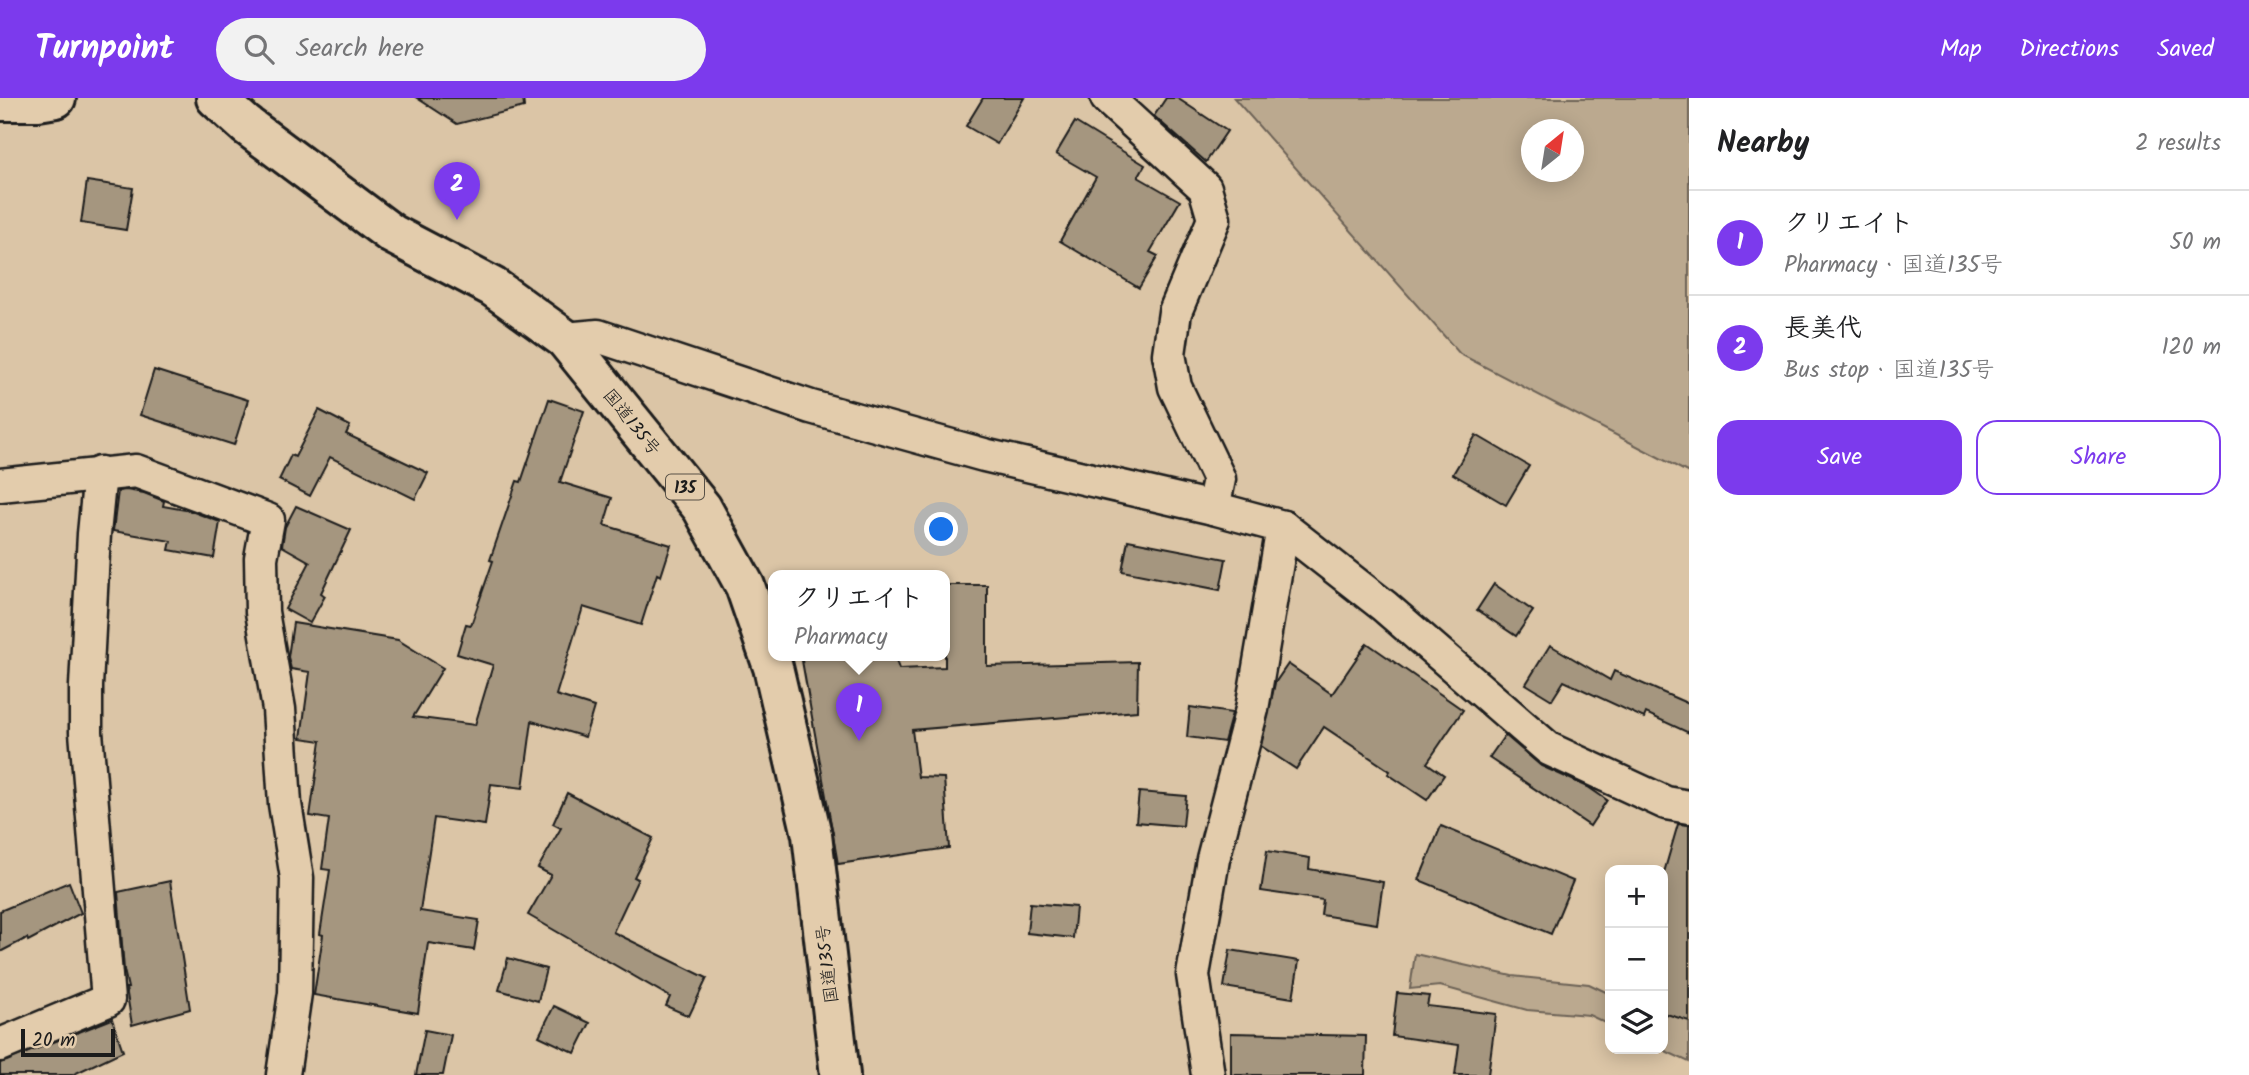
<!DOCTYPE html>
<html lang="en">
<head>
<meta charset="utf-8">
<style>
  :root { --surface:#fff; --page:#f2f2f2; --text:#202124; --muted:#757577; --line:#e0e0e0; --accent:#7c3aed }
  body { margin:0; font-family:Kalam,"Klee One",sans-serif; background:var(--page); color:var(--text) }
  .controls { position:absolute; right:21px; bottom:21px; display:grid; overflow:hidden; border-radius:14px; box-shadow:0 4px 18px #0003 }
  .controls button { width:63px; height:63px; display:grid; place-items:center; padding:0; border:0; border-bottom:2px solid var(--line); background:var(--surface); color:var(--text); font:35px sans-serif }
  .compass { position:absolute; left:1521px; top:21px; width:63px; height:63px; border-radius:50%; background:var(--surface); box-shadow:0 4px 18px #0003; rotate:30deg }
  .scale { position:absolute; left:21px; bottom:18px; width:94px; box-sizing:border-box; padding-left:7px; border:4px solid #1c1c1c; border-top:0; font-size:19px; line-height:24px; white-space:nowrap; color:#1c1c1c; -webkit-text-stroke:5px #e3ccac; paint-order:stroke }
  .you { position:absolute; left:942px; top:432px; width:24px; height:24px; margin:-18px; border:5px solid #fff; border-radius:50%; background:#1a73e8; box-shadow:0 0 0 10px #1a73e833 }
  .badge { display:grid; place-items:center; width:46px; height:46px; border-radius:50%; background:var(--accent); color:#fff; font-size:23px; font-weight:700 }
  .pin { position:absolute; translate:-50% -58px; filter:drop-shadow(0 2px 4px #0008) }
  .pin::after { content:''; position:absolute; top:37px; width:24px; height:21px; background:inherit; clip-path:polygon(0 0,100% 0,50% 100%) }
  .popup { position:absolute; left:768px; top:472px; width:182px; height:91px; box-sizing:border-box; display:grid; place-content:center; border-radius:14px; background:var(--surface); filter:drop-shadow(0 2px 5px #0005); font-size:23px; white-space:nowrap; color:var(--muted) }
  .popup b { font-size:26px; color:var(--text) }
  .popup::after { content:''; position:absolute; left:50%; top:100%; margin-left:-14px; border:14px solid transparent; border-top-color:var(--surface) }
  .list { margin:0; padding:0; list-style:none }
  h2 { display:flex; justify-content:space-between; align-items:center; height:91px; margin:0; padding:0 28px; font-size:30px }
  h2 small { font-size:23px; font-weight:400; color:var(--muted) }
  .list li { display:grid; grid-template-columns:46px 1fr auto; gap:21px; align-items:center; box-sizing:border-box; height:105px; padding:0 28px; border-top:2px solid var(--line) }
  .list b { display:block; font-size:26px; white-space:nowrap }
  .list p { margin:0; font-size:23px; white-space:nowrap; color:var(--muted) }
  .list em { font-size:23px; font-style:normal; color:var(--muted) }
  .actions { display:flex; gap:14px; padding:21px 28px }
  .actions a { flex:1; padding:16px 0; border:2px solid var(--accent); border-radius:21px; text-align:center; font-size:24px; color:var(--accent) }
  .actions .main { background:var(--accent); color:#fff }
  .icon { flex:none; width:38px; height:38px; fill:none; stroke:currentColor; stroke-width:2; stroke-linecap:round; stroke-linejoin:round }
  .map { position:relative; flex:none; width:1689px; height:977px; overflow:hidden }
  header { display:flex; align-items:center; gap:42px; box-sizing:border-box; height:98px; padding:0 35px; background:var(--accent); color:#fff }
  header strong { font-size:33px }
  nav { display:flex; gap:38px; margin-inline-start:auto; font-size:24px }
  .search { width:490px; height:63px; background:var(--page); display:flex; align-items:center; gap:18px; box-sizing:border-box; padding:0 24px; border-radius:38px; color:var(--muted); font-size:26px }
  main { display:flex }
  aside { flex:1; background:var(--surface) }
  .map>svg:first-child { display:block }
  .green { fill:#bba98f; stroke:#6c6256; stroke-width:2; fill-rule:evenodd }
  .building { fill:#a5967f; stroke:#1c1c1c; stroke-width:2 }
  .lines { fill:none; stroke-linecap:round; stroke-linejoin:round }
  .minor-casing { stroke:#1c1c1c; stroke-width:37 }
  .tertiary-casing { stroke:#1c1c1c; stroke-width:44 }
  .trunk-casing { stroke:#1c1c1c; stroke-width:44 }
  .minor { stroke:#e3ccac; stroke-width:32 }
  .tertiary { stroke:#e3ccac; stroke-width:38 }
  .trunk { stroke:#e3ccac; stroke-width:38 }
  .labels { text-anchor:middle; stroke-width:6; stroke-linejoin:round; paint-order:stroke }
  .shield { fill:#e3ccac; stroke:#585147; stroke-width:2 }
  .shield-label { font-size:16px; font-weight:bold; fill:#1c1c1c }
  .street-label { font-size:18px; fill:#1c1c1c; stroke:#e3ccac }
</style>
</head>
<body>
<header>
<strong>Turnpoint</strong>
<div class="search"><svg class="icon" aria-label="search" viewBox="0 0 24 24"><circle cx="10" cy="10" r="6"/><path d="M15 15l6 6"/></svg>Search here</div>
<nav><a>Map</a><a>Directions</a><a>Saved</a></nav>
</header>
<main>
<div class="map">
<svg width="1689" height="977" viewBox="0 0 1689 977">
  <rect width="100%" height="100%" fill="#dbc5a6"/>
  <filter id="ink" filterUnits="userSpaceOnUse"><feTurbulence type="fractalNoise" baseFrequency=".0143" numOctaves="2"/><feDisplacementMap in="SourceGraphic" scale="14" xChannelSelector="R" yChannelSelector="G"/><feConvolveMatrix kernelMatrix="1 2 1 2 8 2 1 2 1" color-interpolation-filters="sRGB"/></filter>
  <g filter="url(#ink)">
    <g class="green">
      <path d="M1234,0H1689V375L1460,256ZM1532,32H1574V74H1532Z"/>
      <polygon points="1415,856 1512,878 1589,886 1610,896 1610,927 1589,917 1527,912 1440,888 1410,891"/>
      <polygon points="1663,910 1689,913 1689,964 1661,951 1663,951"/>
    </g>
    <g class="building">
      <polygon points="417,0 523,0 524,9 457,26"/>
      <polygon points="983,0 1024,0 997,46 966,28"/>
      <polygon points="1166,0 1177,0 1227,33 1206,64 1154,18"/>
      <polygon points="1075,24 1145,67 1138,79 1180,103 1150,154 1158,158 1139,190 1060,143 1096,79 1056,56"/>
      <polygon points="87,83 133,90 126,132 81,125"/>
      <polygon points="154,272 248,302 234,347 140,317"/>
      <polygon points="549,301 584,313 560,384 612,400 604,427 671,447 661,478 657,476 641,527 583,509 556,597 594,609 585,639 532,623 523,690 491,686 485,727 434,720 420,813 479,822 474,852 428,845 418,915 314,897 323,837 320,836 330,772 322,771 329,721 310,718 321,643 301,640 310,574 291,571 288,559 293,525 398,542 443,570 413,619 475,627 493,567 457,556 466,526 471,527 493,463 490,462 517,383 521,384"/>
      <polygon points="319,312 350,328 346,336 428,375 415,401 330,359 310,398 279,382 291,357 295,359"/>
      <polygon points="1476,337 1529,368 1506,407 1453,376"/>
      <polygon points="126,392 144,395 164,403 163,408 191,413 220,424 214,460 169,452 171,443 113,433 118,393"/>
      <polygon points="296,408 351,432 321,495 325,498 310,525 285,511 310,464 282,448 285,429"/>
      <polygon points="1128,442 1226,461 1220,492 1122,473"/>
      <polygon points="1494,486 1533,513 1516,538 1477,512"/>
      <polygon points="945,487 987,487 987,568 1138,564 1137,613 912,632 918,679 944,680 949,750 838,766 801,557 894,557 899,571 945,569"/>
      <polygon points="1367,545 1463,612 1427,665 1444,677 1427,702 1388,676 1390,673 1324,629 1296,671 1261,648 1275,585 1288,566 1332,596"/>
      <polygon points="1550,547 1610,582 1614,573 1689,606 1689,635 1646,615 1644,620 1564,583 1552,602 1526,586"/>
      <polygon points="1190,609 1232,615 1224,644 1187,639"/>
      <polygon points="1505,637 1541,668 1588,689 1607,702 1590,728 1489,660"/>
      <polygon points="1139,694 1186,698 1183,728 1136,724"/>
      <polygon points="567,695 653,740 634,779 638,781 613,834 707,880 689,918 666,908 670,899 528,817 551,777 538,770 561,730 553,726"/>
      <polygon points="1678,726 1689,727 1689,923 1663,915 1663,778"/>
      <polygon points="1441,728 1573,783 1551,836 1419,782"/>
      <polygon points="1267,753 1310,760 1309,771 1383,784 1377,826 1321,817 1323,802 1261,793"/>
      <polygon points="170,783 190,911 132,927 126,890 128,890 124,872 118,794"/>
      <polygon points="69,784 81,815 28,843 27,840 0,854 0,813"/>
      <polygon points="1030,805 1076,809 1073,840 1027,835"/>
      <polygon points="1230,852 1299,863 1293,900 1224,889"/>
      <polygon points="508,860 546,871 538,903 499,892"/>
      <polygon points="1397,895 1429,898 1427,908 1496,916 1488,977 1455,977 1459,947 1392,938"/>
      <polygon points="554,908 590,925 575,955 539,938"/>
      <polygon points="112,921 123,953 72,977 0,977 0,965"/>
      <polygon points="425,932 451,937 443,977 416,977"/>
      <polygon points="1231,935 1366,938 1365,977 1231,977"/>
    </g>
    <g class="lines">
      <g class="minor-casing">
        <g id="minor">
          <polyline points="1107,0 1205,90 1214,121 1175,214 1169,256 1175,289 1219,381 1213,410"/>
          <polyline points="565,241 598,238 811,309 984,357 1213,410 1283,429 1384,508 1549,651 1666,705 1689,709"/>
          <polyline points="0,387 136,373 268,422 261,460 262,514 279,611 285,706 297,780 295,895 283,977"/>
          <polyline points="0,947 108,902 86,634 86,588 94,436 100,375"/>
          <polyline points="1208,977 1193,877 1213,761 1252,611 1283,429"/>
        </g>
      </g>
      <g class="tertiary-casing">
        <polyline id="tertiary" points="0,3 38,3 56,0"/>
      </g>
      <g class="trunk-casing">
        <polyline id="trunk" points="216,0 246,27 392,136 493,189 565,241 702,410 745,488 773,569 812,737 840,977"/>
      </g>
      <use href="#minor" class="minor"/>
      <use href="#tertiary" class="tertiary"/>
      <use href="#trunk" class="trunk"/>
    </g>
  </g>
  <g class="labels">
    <rect class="shield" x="666" y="376.5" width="38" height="25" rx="5"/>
    <g class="shield-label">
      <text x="685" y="395">135</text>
    </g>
    <g class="street-label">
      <text transform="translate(632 324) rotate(51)" y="6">国道135号</text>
      <text transform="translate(827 866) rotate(-97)" y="6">国道135号</text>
    </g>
  </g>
</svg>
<div class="controls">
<button>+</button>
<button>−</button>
<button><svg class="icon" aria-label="layers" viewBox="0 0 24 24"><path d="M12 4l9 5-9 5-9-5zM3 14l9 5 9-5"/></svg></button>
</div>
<svg class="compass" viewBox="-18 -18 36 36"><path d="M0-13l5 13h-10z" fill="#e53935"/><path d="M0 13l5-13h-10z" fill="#757577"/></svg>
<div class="scale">20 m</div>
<div class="you"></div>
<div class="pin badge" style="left:859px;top:643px">1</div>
<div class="popup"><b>クリエイト</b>Pharmacy</div>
<div class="pin badge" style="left:457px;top:122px">2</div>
</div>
<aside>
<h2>Nearby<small>2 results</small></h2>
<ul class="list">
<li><span class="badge">1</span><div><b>クリエイト</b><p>Pharmacy · 国道135号</p></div><em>50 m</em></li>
<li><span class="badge">2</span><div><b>長美代</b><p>Bus stop · 国道135号</p></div><em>120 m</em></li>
</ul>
<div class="actions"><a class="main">Save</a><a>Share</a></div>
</aside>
</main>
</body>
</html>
